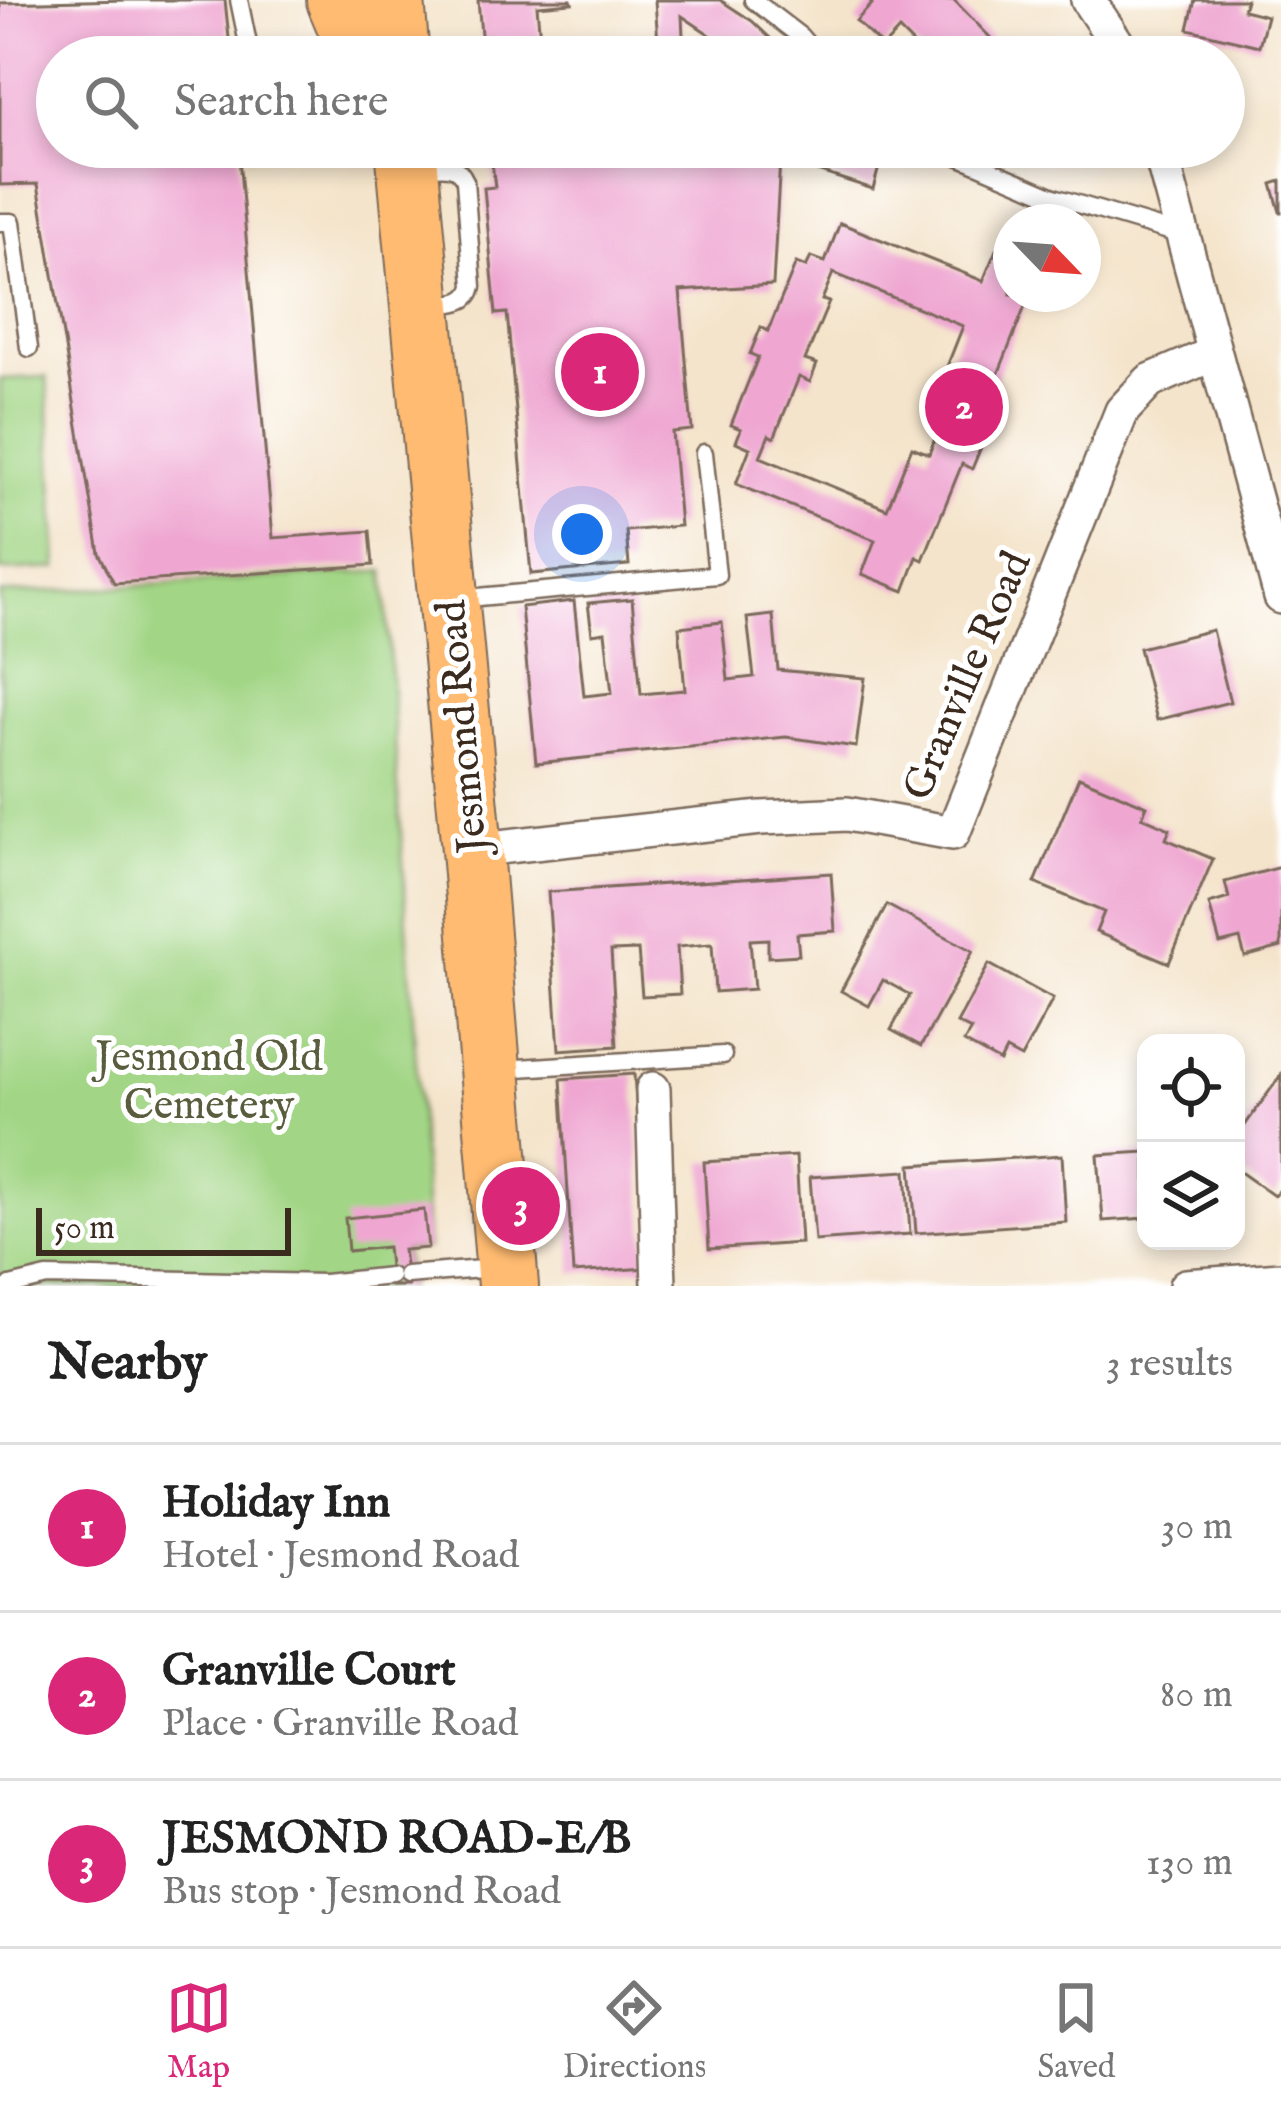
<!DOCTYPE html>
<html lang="en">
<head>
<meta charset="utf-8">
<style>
  :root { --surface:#fff; --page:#f6f6f6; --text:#222; --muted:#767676; --line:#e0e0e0; --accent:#db2777 }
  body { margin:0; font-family:"IM FELL English",serif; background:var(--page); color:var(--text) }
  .controls { position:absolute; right:36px; bottom:36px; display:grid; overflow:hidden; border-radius:24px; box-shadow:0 6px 18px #0003 }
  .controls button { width:108px; height:108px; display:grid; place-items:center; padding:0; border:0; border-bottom:3px solid var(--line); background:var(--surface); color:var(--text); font:60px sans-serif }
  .compass { position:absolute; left:993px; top:204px; width:108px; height:108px; border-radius:50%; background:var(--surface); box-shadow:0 6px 18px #0003; rotate:115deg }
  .scale { position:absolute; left:36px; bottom:30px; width:255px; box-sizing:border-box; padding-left:12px; border:6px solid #3b2a1e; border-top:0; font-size:33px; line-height:42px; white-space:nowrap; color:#3b2a1e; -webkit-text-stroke:9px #fff; paint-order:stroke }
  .you { position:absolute; left:582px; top:534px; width:42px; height:42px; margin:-30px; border:9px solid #fff; border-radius:50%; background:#1a73e8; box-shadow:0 0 0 18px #1a73e833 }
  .badge { display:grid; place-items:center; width:78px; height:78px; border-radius:50%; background:var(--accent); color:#fff; font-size:39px; font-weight:700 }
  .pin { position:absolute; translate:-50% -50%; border:6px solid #fff; box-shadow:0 3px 12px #0006 }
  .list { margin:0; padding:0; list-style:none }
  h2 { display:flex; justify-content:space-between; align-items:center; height:156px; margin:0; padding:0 48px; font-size:51px }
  h2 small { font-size:39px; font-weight:400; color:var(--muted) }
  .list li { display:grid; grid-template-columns:78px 1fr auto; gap:36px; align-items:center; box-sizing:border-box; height:168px; padding:0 48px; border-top:3px solid var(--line) }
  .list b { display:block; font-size:45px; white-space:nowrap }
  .list p { margin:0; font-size:39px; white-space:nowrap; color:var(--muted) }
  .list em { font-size:39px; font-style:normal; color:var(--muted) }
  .icon { flex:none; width:66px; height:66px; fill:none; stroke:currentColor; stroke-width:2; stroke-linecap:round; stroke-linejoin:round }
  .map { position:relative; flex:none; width:1281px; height:1286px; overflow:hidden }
  .search { position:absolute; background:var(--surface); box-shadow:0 6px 18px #0003; left:36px; right:36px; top:36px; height:132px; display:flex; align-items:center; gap:30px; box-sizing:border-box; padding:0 42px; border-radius:66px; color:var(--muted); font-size:45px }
  .sheet { height:660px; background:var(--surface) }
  nav { display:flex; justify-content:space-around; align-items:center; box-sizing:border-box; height:168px; border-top:3px solid var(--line); background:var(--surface); font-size:33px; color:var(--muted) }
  nav a { display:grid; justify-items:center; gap:6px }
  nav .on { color:var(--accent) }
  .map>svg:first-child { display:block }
  .green { fill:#a2d585; stroke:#6e8052; stroke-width:3 }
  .building { fill:#efa7d2; fill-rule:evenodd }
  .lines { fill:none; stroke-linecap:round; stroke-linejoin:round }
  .lane-casing { stroke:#7c6b5b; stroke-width:21 }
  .street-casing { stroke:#7c6b5b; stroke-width:38 }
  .highway-casing { stroke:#7c6b5b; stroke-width:64 }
  .lane { stroke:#fff; stroke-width:16 }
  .street { stroke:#fff; stroke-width:33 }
  .highway { stroke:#ffbb71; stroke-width:60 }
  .labels { text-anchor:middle; stroke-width:10; stroke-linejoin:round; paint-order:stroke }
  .street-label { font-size:42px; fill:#3b2a1e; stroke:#fff }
  .park-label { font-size:42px; fill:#5a5d3d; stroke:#fff }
</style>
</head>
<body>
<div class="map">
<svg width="1281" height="1286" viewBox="0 0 1281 1286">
  <rect width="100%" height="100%" fill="#fff"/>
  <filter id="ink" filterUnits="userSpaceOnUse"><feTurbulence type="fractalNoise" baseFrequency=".00833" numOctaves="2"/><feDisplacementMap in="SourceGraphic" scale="24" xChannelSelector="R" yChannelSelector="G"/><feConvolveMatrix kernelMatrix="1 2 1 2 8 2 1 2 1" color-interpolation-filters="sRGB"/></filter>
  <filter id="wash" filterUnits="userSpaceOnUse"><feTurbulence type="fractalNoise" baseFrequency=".004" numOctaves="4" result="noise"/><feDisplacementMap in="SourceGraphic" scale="48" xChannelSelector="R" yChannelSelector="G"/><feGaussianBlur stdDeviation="2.7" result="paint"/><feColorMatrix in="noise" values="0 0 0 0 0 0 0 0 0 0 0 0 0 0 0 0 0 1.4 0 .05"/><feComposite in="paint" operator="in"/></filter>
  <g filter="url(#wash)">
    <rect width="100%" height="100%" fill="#f4e4cb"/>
    <g class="green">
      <polygon points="47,377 58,568 0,571 0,379"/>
      <polygon points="384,571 428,1248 404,1251 408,1286 0,1286 0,594"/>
    </g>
    <g id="blocks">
      <g class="building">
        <polygon points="126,0 225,0 231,57 57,57 57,147 238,147 273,538 370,531 373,565 114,583 99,553 38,184 0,185 0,3"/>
        <polygon points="478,0 571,0 572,3 537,6 540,39 577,36 579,57 483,57"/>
        <polygon points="655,0 720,0 752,21 790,57 743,57 682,16 684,57 659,57"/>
        <polygon points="868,0 954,0 1009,57 926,57 899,30 883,47 856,21 872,4"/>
        <polygon points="1195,0 1246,0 1243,10 1267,16 1259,46 1188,29"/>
        <polygon points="490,147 865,147 883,152 873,189 780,159 773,285 680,291 692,430 672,432 680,526 626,531 629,565 531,574 507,313 496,314 484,188 495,187"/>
        <polygon points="1281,181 1281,212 1280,212 1272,184"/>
        <path d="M840,223L983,281L996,250L1011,256V294H1030L989,397L1000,401L972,469L962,464L923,560L917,557L904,591L862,574L875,540L736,484L750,448L736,442L741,429L731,425L758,357L750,354L761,327L768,331L796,263L806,267L811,257L825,262ZM833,273L963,326L929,412L943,418L929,454L912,447L887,509L760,457L769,435L774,438L799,377L810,382L817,364L805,360L829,302L822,300Z"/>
        <polygon points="632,599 641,694 685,690 679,627 722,622 728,680 754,677 747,618 773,615 778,670 865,678 856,747 786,737 536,763 521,607 574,601 584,696 612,693 605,632 592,634 588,603"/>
        <polygon points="1212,630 1230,702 1157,720 1139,648"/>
        <polygon points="1079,777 1147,806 1142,817 1170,829 1166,839 1213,859 1169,963 1096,932 1104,912 1035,883"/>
        <polygon points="1281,867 1281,947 1245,957 1240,939 1220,944 1209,904 1229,898 1225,882"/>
        <polygon points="831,873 835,931 797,934 799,955 768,957 768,939 750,940 754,989 715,992 712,944 677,947 680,994 642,996 638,950 611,951 617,1046 559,1050 548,892"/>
        <polygon points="887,905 973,951 921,1046 891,1030 910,995 883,980 869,1006 841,991"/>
        <polygon points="989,964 1053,999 1021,1058 1006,1050 1000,1062 964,1042 971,1030 957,1023"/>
        <polygon points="634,1074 647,1268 573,1273 561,1079"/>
        <polygon points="1281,1075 1281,1187 1274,1196 1236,1169 1236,1138"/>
        <polygon points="1146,1152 1146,1218 1103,1221 1098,1155"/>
        <polygon points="1062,1155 1066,1222 916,1233 911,1165"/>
        <polygon points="796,1156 801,1243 709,1249 704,1162"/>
        <polygon points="906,1171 910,1234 815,1241 810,1177"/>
        <polygon points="424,1210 428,1248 403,1250 408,1286 391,1286 387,1247 348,1251 345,1218"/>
      </g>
    </g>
  </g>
  <g filter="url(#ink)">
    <use href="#blocks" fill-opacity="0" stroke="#7c6b5b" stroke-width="3"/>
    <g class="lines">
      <g class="lane-casing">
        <g id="lane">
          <polyline points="239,0 247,39"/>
          <polyline points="753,0 800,36 818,57"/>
          <polyline points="937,147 1054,197 1182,235"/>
          <path d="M420,168C439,167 457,161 465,181L473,286C469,305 450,303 433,305"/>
          <polyline points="0,222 12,222 29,348"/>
          <polyline points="457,599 717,575 704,453"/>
          <polyline points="502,1069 723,1055"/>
          <polyline points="406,1275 495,1268"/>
          <polyline points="10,1286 47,1277 325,1283 390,1276"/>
        </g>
      </g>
      <g class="street-casing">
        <g id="street">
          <polyline points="1088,0 1126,57"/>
          <polyline points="1159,147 1281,597"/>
          <polyline points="472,850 761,818 847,814 953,833 1122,411 1150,381 1213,354"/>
          <polyline points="653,1089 659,1286"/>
          <polyline points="1186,1286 1281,1279"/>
        </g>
      </g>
      <g class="highway-casing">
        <g id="highway">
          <polyline points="337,0 361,57"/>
          <polyline points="394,0 399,57"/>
          <polyline points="406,147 472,850 508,1286"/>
        </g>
      </g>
      <use href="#lane" class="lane"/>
      <use href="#street" class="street"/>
      <use href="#highway" class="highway"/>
    </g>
  </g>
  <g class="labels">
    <g class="street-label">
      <text transform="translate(965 675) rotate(-67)" y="15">Granville Road</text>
      <text transform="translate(460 727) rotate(-95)" y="15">Jesmond Road</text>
    </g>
    <g class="park-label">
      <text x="209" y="1070">Jesmond Old<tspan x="209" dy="48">Cemetery</tspan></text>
    </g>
  </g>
</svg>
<div class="controls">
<button><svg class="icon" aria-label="locate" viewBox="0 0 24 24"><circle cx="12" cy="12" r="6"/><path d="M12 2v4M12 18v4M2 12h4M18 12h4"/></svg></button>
<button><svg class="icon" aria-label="layers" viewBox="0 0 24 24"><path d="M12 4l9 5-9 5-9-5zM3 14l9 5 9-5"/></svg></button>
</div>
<svg class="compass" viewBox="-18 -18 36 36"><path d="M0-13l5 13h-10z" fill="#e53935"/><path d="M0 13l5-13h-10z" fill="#767676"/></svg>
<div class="scale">50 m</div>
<div class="you"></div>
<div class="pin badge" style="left:600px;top:372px">1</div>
<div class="pin badge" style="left:964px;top:407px">2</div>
<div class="pin badge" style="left:521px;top:1206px">3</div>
<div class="search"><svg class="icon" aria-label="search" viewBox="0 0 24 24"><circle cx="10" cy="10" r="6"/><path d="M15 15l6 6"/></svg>Search here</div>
</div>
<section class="sheet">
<h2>Nearby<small>3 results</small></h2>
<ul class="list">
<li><span class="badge">1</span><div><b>Holiday Inn</b><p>Hotel · Jesmond Road</p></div><em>30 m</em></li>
<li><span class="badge">2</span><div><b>Granville Court</b><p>Place · Granville Road</p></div><em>80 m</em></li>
<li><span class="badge">3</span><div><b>JESMOND ROAD-E/B</b><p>Bus stop · Jesmond Road</p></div><em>130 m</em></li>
</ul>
</section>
<nav>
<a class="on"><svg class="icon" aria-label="map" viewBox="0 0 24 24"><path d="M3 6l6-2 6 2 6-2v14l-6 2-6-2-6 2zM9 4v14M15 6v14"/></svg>Map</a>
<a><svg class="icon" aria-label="directions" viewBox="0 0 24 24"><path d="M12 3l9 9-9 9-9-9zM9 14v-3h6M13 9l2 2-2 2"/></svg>Directions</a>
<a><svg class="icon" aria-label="saved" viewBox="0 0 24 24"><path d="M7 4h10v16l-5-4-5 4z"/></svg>Saved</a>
</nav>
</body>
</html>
